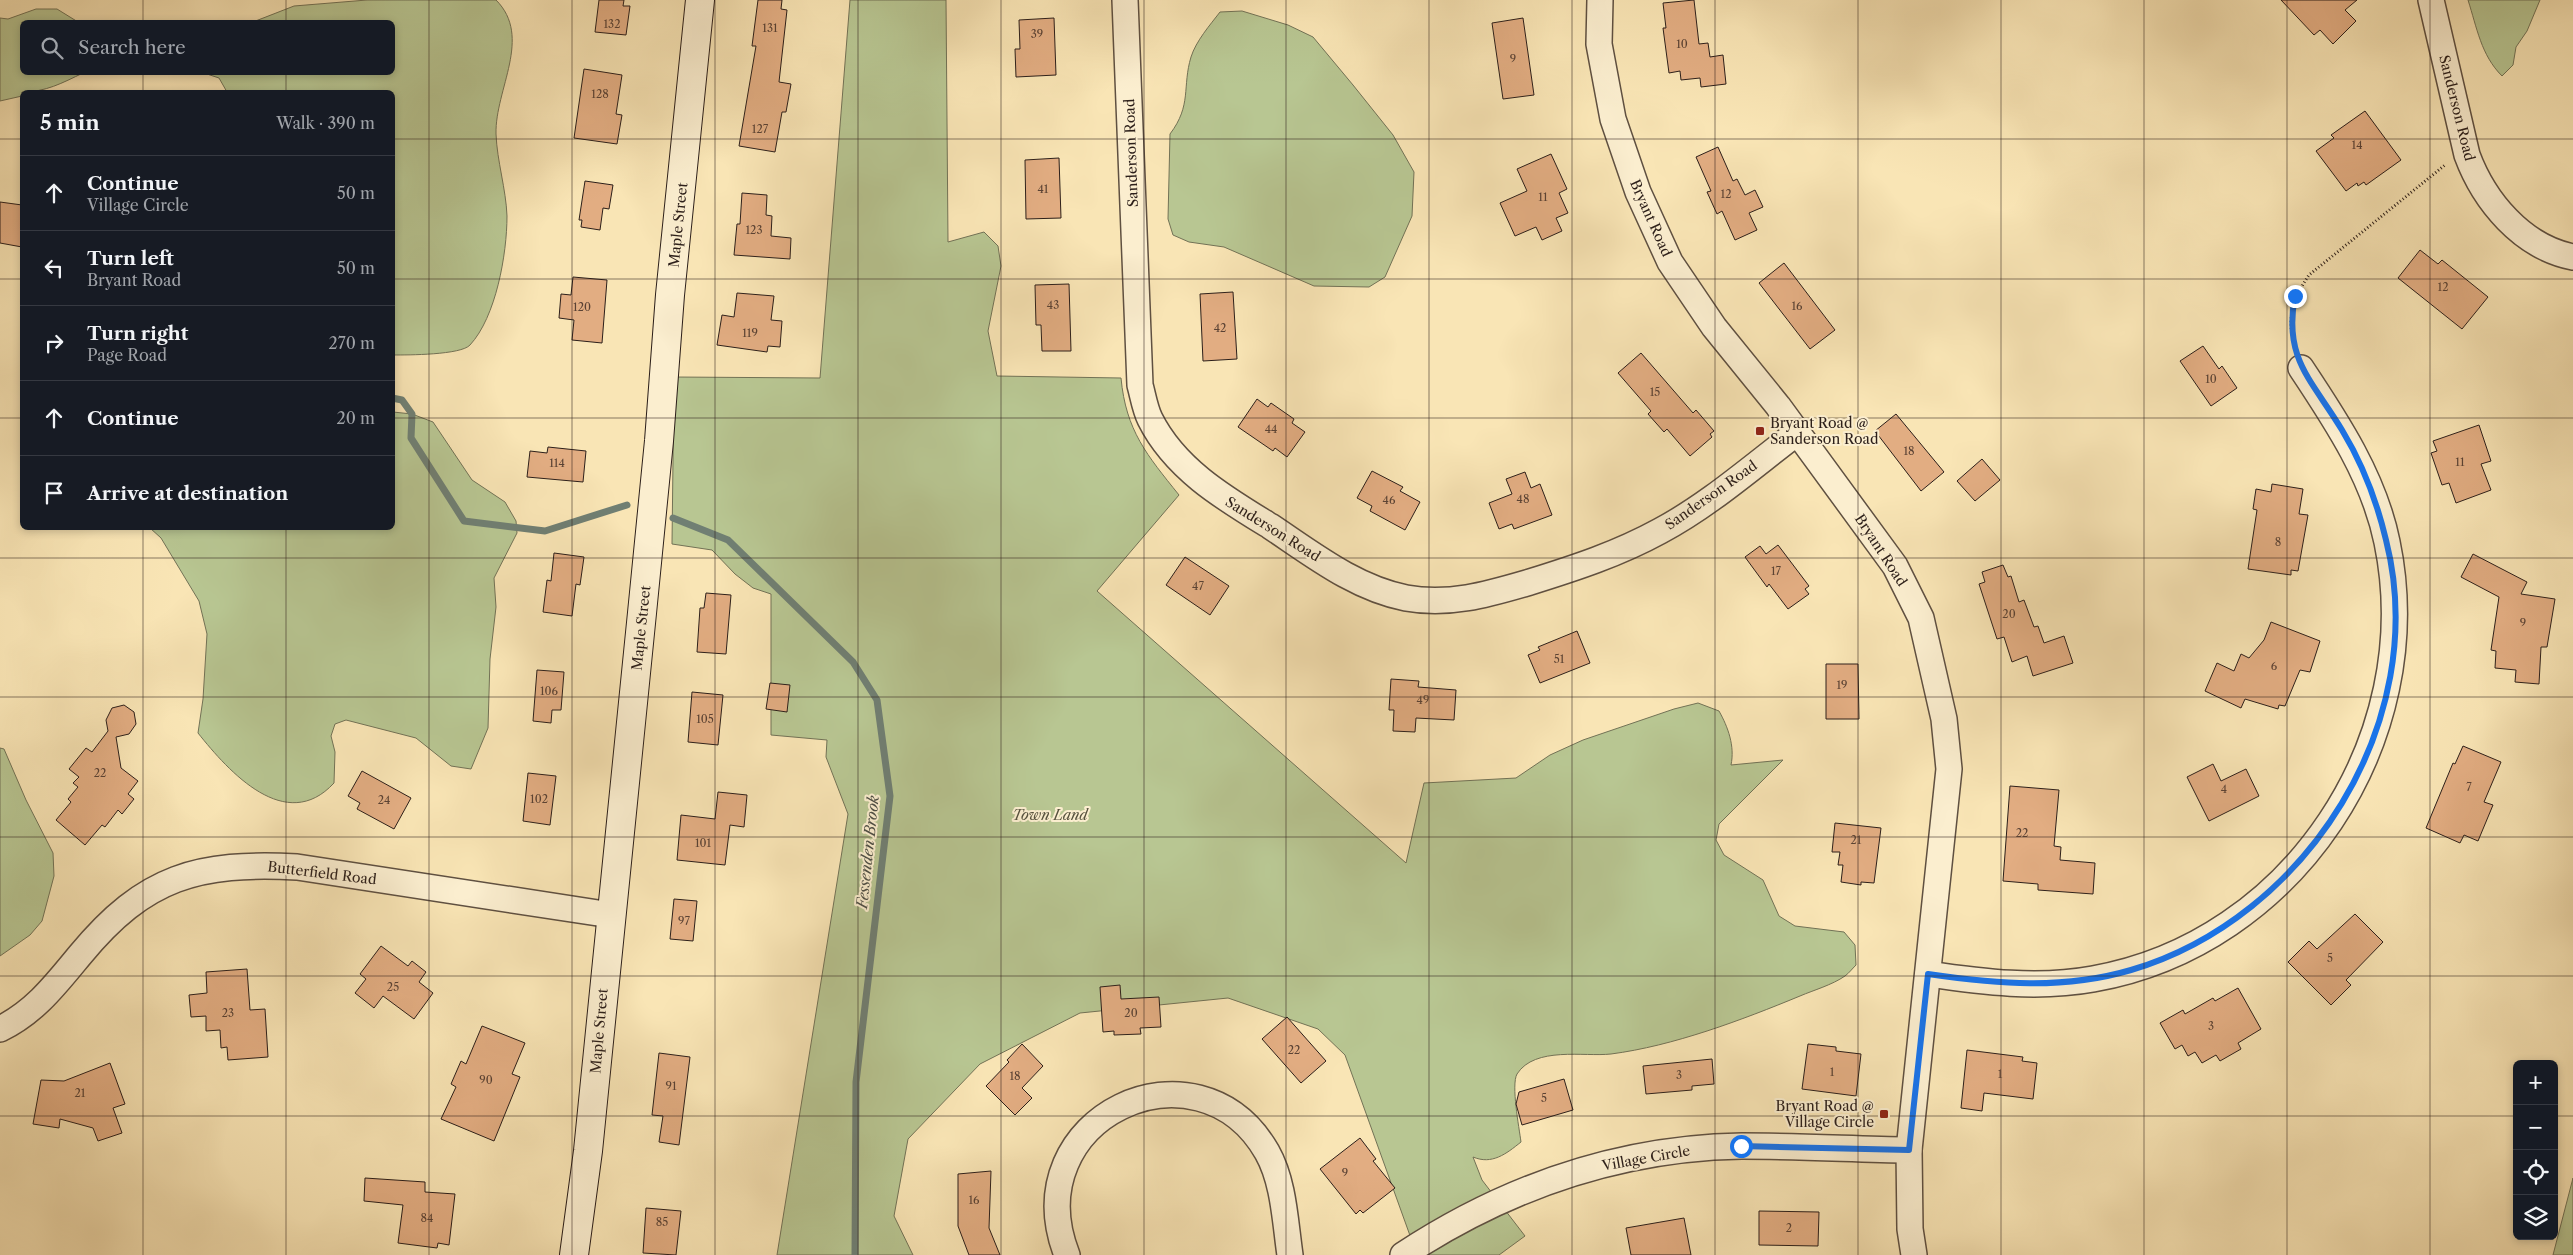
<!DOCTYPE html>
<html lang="en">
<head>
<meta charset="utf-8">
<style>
  :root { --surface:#171b24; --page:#242831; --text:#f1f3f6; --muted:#9ea1a6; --line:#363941 }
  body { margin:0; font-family:"Libre Caslon Text",serif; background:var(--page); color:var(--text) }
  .controls { position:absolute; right:15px; bottom:15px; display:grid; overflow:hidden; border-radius:8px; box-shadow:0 2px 8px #0003 }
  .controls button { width:45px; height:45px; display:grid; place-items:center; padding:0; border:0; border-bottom:1px solid var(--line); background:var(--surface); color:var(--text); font:25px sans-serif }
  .stop { position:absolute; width:15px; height:15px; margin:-11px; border:4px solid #1a73e8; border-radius:50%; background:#fff }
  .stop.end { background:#1a73e8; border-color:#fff; box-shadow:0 1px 5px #0008 }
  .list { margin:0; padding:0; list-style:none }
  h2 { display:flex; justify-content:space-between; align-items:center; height:65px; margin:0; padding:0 20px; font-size:21px }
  h2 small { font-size:16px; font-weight:400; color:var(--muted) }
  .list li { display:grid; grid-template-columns:32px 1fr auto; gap:15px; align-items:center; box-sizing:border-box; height:75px; padding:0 20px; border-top:1px solid var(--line) }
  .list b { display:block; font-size:19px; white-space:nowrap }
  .list p { margin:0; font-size:16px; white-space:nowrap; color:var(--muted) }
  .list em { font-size:16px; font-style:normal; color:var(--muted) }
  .icon { flex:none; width:28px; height:28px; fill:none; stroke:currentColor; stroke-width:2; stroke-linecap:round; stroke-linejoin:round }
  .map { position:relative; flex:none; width:2573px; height:1255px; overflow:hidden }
  .search { position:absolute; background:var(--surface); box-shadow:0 2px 8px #0003; left:20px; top:20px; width:375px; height:55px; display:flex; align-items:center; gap:12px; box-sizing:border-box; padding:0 18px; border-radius:8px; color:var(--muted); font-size:19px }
  .panel { position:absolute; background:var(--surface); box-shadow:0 2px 8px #0003; left:20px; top:90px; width:375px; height:440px; border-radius:8px }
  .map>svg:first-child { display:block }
  .green { fill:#b8c692; stroke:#727256 }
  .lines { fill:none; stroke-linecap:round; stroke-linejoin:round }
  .stream { stroke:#707f73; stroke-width:7 }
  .building { fill:#e2ad82; stroke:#2c1f1a }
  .street-casing { stroke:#5f5041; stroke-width:28 }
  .secondary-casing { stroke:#2c1f1a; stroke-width:30 }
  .path { stroke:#2c1f1a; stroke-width:3; stroke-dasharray:1 2.5; stroke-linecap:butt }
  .street { stroke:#fbeecf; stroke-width:25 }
  .secondary { stroke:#fbeecf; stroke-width:28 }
  .route { stroke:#1a73e8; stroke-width:6 }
  .grid { fill:none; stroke:#2c1f1a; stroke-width:1; stroke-opacity:0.55 }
  .poi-dot { fill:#8f2418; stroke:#fbeecf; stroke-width:2 }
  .labels { text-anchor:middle; stroke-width:4; stroke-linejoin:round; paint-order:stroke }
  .number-label { font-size:11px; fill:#5a4234 }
  .street-label { font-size:14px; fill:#2c1f1a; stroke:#fbeecf }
  .poi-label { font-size:14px; fill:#2c1f1a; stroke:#fbeecf; text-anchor:start }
  .park-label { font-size:14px; font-style:italic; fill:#56513e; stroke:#fbeecf }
  .water-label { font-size:15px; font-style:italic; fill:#4e4f46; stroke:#fbeecf }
</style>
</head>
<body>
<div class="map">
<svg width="2573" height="1255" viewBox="0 0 2573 1255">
  <rect width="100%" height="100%" fill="#f9e5b5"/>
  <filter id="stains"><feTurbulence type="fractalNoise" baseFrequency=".004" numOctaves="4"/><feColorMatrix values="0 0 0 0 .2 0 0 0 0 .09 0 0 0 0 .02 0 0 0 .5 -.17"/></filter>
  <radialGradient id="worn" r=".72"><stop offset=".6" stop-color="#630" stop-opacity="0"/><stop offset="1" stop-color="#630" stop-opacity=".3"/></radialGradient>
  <g class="green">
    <path d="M367,0H496C533,37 495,89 496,134C497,161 506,189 507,216C507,254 496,317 470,345C461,355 408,355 393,355L392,92H227L219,78L204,73L392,72V22H253L294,6Z"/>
    <path d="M850,0H946L948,242L984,232L998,246L1001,266L988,331L997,376L1121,378C1126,431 1147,455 1179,495L1097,591L1406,863L1424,783L1516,778L1550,755L1583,740L1674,709L1698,703L1719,711C1728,727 1735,746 1731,765L1783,760L1719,824L1716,840L1724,855L1763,880L1779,916L1795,926L1844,932L1855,945L1856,965C1852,969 1849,973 1845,976C1832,985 1814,990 1800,996C1742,1020 1673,1046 1611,1054C1584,1057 1535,1046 1517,1074C1511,1085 1519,1127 1521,1142C1506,1154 1492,1165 1473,1157L1482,1180L1525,1236L1499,1255H1417L1345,1055L1318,1029L1228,998L1080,1013L980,1064L908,1139L894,1216L913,1255H777L848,814L826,757L827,740L771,735V594L753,588L735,574L712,550L672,544L674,377L820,378Z"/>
    <path d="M2468,0H2540L2527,31L2516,47L2513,65L2502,76C2481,55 2477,28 2468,0Z"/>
    <path d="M36,9H57L78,22H22V72L83,73C62,83 46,92 22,92V96L0,101V18L8,19Z"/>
    <path d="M1242,11L1288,25L1313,37L1353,85L1393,135L1414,172L1412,216L1385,277L1369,287L1314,286L1224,247L1189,242L1173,235L1168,219L1170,134C1192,105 1182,87 1191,57C1196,41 1210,25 1220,12Z"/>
    <path d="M393,412L412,414L433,422L472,480L505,502L516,521L517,533L494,578L496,607L490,659L488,728L471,769L451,766L416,738L346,720L335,724L331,736L335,752L334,783C286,835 229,772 198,733L203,699L207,634L199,601L161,538L150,528H392Z"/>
    <polygon points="0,748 4,749 26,800 53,853 54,876 42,921 30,935 0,956"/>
    <polygon points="2573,1178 2573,1255 2553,1255"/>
  </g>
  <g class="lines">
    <g class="stream">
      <polyline points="392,398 402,400 412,414 411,438 464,521 545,531 627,505"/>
      <polyline points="673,518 728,540 853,662 877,700 890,796 856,1082 855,1255"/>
    </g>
  </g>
  <g class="building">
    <polygon points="599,0 624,0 623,6 630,6 626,35 595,32"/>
    <polygon points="758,0 782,0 781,9 787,10 779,82 791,84 786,112 782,112 775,152 739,146 756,46 752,46"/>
    <polygon points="1694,0 1699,44 1708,43 1710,57 1723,55 1726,84 1701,87 1700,78 1681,80 1680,71 1669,73 1663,28 1666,28 1663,3"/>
    <polygon points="2281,0 2357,0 2345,10 2356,21 2333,44 2320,30 2314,35"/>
    <polygon points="1054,18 1056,75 1016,77 1015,49 1020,49 1019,20"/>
    <polygon points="1523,18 1534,95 1503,99 1492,23"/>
    <polygon points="584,69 622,75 616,114 622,115 617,144 574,138"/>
    <polygon points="2365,111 2401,160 2366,185 2364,182 2358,186 2357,183 2346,191 2316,151 2334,138 2331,135"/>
    <polygon points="1718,147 1733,181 1737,179 1745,195 1755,190 1763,207 1749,213 1757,230 1735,240 1722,211 1717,214 1707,192 1711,191 1696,157"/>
    <polygon points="1551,154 1567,189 1559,193 1568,213 1556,218 1562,231 1542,240 1536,227 1515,236 1500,203 1527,191 1517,169"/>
    <polygon points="1059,158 1061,218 1026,219 1025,160"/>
    <polygon points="585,181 613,185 609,209 603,208 600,230 581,227 582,220 579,220"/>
    <polygon points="742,193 767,195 766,215 772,216 771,236 791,238 790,259 734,255 737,224 740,224"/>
    <polygon points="0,202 22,205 22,247 0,243"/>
    <polygon points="2420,250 2438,264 2442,260 2488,297 2462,329 2398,278"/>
    <polygon points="1784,263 1835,330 1810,349 1759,283"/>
    <polygon points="573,277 607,280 602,343 572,340 574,320 559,318 561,294 571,295"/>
    <polygon points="1069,284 1071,351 1042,351 1041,325 1036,325 1035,285"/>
    <polygon points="1233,292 1237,359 1203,361 1200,294"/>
    <polygon points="737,293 774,296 771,320 782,321 780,347 768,346 767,352 717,345 722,315 734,317"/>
    <polygon points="2203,346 2219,369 2222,366 2237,388 2211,406 2180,361"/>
    <polygon points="1641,353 1693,413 1696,410 1714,431 1710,434 1712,437 1690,456 1667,429 1664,432 1648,414 1651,411 1618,373"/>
    <polygon points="1257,399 1268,407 1271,403 1294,419 1292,423 1305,432 1287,457 1275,448 1273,451 1238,427"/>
    <polygon points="1896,414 1944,472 1921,491 1875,431"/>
    <polygon points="2479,425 2491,461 2481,464 2491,490 2456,503 2449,483 2442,485 2431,453 2437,451 2433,441"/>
    <polygon points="548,447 586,451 583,482 527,477 530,451 547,453"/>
    <polygon points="1982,459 2000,480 1975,501 1957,481"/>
    <polygon points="1372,471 1403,487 1400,491 1420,502 1405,530 1370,511 1372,506 1357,498"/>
    <polygon points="1525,472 1531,488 1540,484 1552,515 1514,529 1512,524 1499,529 1489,503 1512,494 1506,479"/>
    <polygon points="2272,484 2303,489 2299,514 2308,515 2298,571 2291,570 2291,575 2248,569 2257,510 2253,509 2256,489 2271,492"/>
    <polygon points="1778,545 1809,586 1805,589 1809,594 1788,609 1769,584 1767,587 1745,557 1760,546 1766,554"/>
    <polygon points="554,553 584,557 580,585 576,584 572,616 543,612 547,580 551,581"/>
    <polygon points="2473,554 2527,582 2521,594 2555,599 2547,647 2541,647 2539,684 2515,682 2516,670 2495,668 2496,651 2491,650 2499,597 2461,577"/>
    <polygon points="1185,557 1229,586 1210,615 1166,585"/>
    <polygon points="2003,565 2008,577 2011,576 2019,602 2024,600 2034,627 2038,626 2044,643 2064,636 2073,663 2033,676 2027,656 2012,662 2004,637 1997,639 1979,584 1985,582 1982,572"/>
    <polygon points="706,593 731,595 726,654 697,652 700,608 704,608"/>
    <polygon points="2271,622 2320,641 2310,672 2300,670 2285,706 2279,705 2278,709 2245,699 2241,708 2205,691 2217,663 2234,671 2241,654 2249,658 2264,640"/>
    <polygon points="1577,631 1590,663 1540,683 1528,655 1540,650 1538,647"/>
    <polygon points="1826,664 1858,664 1859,719 1826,719"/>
    <polygon points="537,670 564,672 561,710 552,710 551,723 533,721"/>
    <polygon points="1391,679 1419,681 1418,687 1456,690 1454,720 1416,718 1415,732 1393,731 1394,710 1389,710"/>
    <polygon points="770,683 790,685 787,712 766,709"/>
    <polygon points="692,692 723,695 718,745 688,742"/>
    <polygon points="124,705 134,712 136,724 129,734 116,737 121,768 138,781 128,794 134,799 122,814 118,810 105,827 102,825 85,845 56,820 71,802 68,799 78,787 73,783 79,777 69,769 86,748 92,752 108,731 106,720 112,708"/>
    <polygon points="2463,746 2501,762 2484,802 2493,805 2478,841 2464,835 2460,843 2426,828 2453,763 2455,764"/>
    <polygon points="2213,764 2221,781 2246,769 2259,796 2209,821 2187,777"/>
    <polygon points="362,771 411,798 394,829 357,809 360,803 348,796"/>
    <polygon points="528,773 556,776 550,825 523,821"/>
    <polygon points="2010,786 2059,790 2054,846 2061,847 2060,860 2095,863 2093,894 2038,890 2038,884 2003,881"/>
    <polygon points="718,792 747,795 744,827 730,825 725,865 677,860 681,815 715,819"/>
    <polygon points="1835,823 1881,828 1874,883 1861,882 1861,885 1841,882 1843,865 1838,865 1840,852 1832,852"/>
    <polygon points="674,899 697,901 693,941 670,939"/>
    <polygon points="2355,914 2383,942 2346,980 2351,985 2331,1005 2288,962 2309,941 2317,949"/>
    <polygon points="381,946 408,966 412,961 426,972 419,982 433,993 414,1019 383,996 374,1008 355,993 366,979 360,974"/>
    <polygon points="247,969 250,1010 265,1009 268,1057 228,1060 227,1047 221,1048 220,1030 206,1031 206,1016 191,1017 189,995 207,993 206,972"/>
    <polygon points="1120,985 1121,999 1159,997 1161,1027 1140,1028 1141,1034 1114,1035 1114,1031 1103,1032 1100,987"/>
    <polygon points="2238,988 2261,1029 2238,1043 2241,1049 2220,1061 2216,1055 2202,1063 2195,1052 2188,1056 2182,1045 2175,1049 2160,1023 2183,1010 2185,1014 2213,998 2215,1001"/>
    <polygon points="1287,1017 1326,1061 1301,1083 1262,1039"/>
    <polygon points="482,1026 525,1043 512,1074 520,1077 494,1141 441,1119 456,1087 451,1084 461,1061 466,1064"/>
    <polygon points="1022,1044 1043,1066 1022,1088 1032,1098 1015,1115 986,1086 1009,1062 1007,1060"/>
    <polygon points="1808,1044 1836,1047 1836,1051 1861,1054 1856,1096 1802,1089"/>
    <polygon points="1967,1050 2023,1057 2022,1061 2037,1063 2033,1099 1984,1093 1982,1111 1961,1108"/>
    <polygon points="659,1053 690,1057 679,1145 659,1142 663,1116 652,1115"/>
    <polygon points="1712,1059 1714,1084 1692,1086 1692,1090 1646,1094 1643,1066"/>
    <polygon points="110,1063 125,1104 113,1108 122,1133 98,1141 93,1128 60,1119 59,1128 33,1124 41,1080 64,1081"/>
    <polygon points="1564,1079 1573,1110 1522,1125 1516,1104 1519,1092"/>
    <polygon points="1360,1138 1376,1159 1373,1161 1395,1188 1363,1213 1360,1210 1356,1214 1320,1169"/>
    <polygon points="991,1171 989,1228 1000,1255 969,1255 958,1226 958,1174"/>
    <polygon points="365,1178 425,1182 425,1192 455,1194 449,1245 438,1243 437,1248 398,1243 403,1205 364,1201"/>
    <polygon points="646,1208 681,1211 676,1255 643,1253"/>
    <polygon points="1759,1211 1819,1212 1818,1246 1759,1245"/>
    <polygon points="1684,1218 1691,1255 1631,1255 1626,1228"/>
  </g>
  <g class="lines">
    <g class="street-casing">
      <g id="street">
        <path d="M1125,0L1140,385C1143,396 1145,409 1150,419C1175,469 1224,498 1270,526C1312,554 1355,588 1406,598C1450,606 1489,594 1530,582C1575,568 1618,554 1660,531C1709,505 1753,466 1798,432"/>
        <polyline points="1600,0 1599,44 1613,119 1638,192 1670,262 1714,327 1778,406 1895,566 1921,618 1944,719 1949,769 1909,1150 1910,1229 1914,1255"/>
        <path d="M2431,0L2467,155C2484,201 2522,247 2573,257"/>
        <path d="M1928,974C1983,982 2038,989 2093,979C2293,944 2428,739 2387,542C2374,478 2337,422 2301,368"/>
        <path d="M0,1029C35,1012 56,984 80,955C145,876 198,862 297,867L611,915"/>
        <path d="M1067,1255C1013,1117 1198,1032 1267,1152C1284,1182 1285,1221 1290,1255"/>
        <path d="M1403,1255C1505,1188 1618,1148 1742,1146C1797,1146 1853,1149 1909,1150"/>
      </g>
    </g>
    <g class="secondary-casing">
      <polyline id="secondary" points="574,1255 588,1151 642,613 659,441 670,295 700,0"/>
    </g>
    <path class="path" d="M2295,346C2286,318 2293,299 2309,275L2445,165"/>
    <use href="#street" class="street"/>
    <use href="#secondary" class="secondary"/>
  </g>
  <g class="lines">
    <path class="route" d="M1741,1146L1909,1150L1928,974C1997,984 2063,990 2131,970C2307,918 2432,721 2386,540C2377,502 2362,463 2342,430C2312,380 2283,359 2295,296"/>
  </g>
  <path class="grid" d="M143,0V22M286,0V22M429,0V1255M572,0V1255M715,0V1255M858,0V1255M1001,0V1255M1144,0V1255M1286,0V1255M1429,0V1255M1572,0V1255M1715,0V1255M1858,0V1255M2001,0V1255M2144,0V1255M2287,0V1255M2430,0V1255M143,72V92M286,72V92M0,139H22M392,139H2573M0,279H22M392,279H2573M0,418H22M392,418H2573M143,528V1255M286,528V1255M0,558H2573M0,697H2573M0,837H2573M0,976H2573M0,1116H2517M2554,1116H2573"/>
  <g class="poi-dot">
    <rect x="1755" y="426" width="10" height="10" rx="2.5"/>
    <rect x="1879" y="1109" width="10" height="10" rx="2.5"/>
  </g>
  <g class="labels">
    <g class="number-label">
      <text x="612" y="28">132</text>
      <text x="770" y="32">131</text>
      <text x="1037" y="38">39</text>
      <text x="1682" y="48">10</text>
      <text x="1513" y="63">9</text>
      <text x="600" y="98">128</text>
      <text x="760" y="133">127</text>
      <text x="2357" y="149">14</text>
      <text x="1043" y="193">41</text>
      <text x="1726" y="198">12</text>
      <text x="1543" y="201">11</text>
      <text x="754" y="234">123</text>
      <text x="2443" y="291">12</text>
      <text x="1053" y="309">43</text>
      <text x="1797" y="310">16</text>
      <text x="582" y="311">120</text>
      <text x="1220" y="332">42</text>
      <text x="750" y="337">119</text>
      <text x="2211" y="383">10</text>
      <text x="1655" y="396">15</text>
      <text x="1271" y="433">44</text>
      <text x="1909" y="455">18</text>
      <text x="2460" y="466">11</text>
      <text x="557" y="467">114</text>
      <text x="1523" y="503">48</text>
      <text x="1389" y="504">46</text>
      <text x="2278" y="546">8</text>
      <text x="1776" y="575">17</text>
      <text x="1198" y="590">47</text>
      <text x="2009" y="618">20</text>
      <text x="2523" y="627">9</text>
      <text x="1559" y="663">51</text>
      <text x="2274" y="670">6</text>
      <text x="1842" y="689">19</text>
      <text x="549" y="695">106</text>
      <text x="1423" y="704">49</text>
      <text x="705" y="723">105</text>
      <text x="100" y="777">22</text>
      <text x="2469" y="791">7</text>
      <text x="2224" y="793">4</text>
      <text x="539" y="803">102</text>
      <text x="384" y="804">24</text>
      <text x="2022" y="837">22</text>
      <text x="1856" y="844">21</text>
      <text x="703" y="847">101</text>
      <text x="684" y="925">97</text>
      <text x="2330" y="962">5</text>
      <text x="393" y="991">25</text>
      <text x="228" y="1017">23</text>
      <text x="1131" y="1017">20</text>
      <text x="2211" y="1030">3</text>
      <text x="1294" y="1054">22</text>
      <text x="1832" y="1076">1</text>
      <text x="2000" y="1078">1</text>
      <text x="1679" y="1079">3</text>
      <text x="1015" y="1080">18</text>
      <text x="486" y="1084">90</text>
      <text x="671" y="1090">91</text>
      <text x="80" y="1097">21</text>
      <text x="1544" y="1102">5</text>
      <text x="1345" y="1177">9</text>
      <text x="974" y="1204">16</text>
      <text x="427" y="1222">84</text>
      <text x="662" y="1226">85</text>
      <text x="1789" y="1232">2</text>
    </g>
    <g class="street-label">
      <text transform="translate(2457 108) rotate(76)" y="5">Sanderson Road</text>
      <text transform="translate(1131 153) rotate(-92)" y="5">Sanderson Road</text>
      <text transform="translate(1651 218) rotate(66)" y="5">Bryant Road</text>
      <text transform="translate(678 225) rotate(-84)" y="5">Maple Street</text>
      <text transform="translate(1711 495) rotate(-35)" y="5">Sanderson Road</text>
      <text transform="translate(1273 529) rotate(32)" y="5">Sanderson Road</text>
      <text transform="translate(1881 550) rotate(57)" y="5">Bryant Road</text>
      <text transform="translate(641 628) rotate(-84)" y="5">Maple Street</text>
      <text transform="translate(322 873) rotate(7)" y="5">Butterfield Road</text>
      <text transform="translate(599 1031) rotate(-85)" y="5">Maple Street</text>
      <text transform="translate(1646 1158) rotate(-10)" y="5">Village Circle</text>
    </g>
    <g class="poi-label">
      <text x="1770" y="428">Bryant Road @<tspan x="1770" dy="16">Sanderson Road</tspan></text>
      <text x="1874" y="1111" text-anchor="end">Bryant Road @<tspan x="1874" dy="16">Village Circle</tspan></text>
    </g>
    <g class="park-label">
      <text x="1050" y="820">Town Land</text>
    </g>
    <g class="water-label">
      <text transform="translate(868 852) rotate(-84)" y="5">Fessenden Brook</text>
    </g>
  </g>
  <rect width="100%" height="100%" filter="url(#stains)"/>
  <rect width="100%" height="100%" fill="url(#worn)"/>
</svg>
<div class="controls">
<button>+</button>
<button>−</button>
<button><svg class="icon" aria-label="locate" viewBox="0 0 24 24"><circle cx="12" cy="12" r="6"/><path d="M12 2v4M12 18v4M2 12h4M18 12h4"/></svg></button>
<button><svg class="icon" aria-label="layers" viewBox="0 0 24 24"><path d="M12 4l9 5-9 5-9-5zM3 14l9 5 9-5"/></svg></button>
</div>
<div class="stop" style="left:1741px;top:1146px"></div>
<div class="stop end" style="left:2295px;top:296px"></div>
<div class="search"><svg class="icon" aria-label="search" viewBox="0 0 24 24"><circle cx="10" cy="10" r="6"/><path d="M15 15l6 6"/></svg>Search here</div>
<section class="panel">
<h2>5 min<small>Walk · 390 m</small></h2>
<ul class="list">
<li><svg class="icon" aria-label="ahead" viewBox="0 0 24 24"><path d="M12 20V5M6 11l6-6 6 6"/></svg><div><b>Continue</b><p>Village Circle</p></div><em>50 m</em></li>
<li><svg class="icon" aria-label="left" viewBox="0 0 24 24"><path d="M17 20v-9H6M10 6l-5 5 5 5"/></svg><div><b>Turn left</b><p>Bryant Road</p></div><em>50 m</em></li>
<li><svg class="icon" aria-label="right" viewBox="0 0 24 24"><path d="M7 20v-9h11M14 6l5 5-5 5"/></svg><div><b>Turn right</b><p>Page Road</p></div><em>270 m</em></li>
<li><svg class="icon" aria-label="ahead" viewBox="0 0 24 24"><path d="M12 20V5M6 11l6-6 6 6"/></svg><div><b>Continue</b></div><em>20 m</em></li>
<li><svg class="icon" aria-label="arrive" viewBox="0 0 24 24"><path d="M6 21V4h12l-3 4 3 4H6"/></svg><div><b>Arrive at destination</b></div></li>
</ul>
</section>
</div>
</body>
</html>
